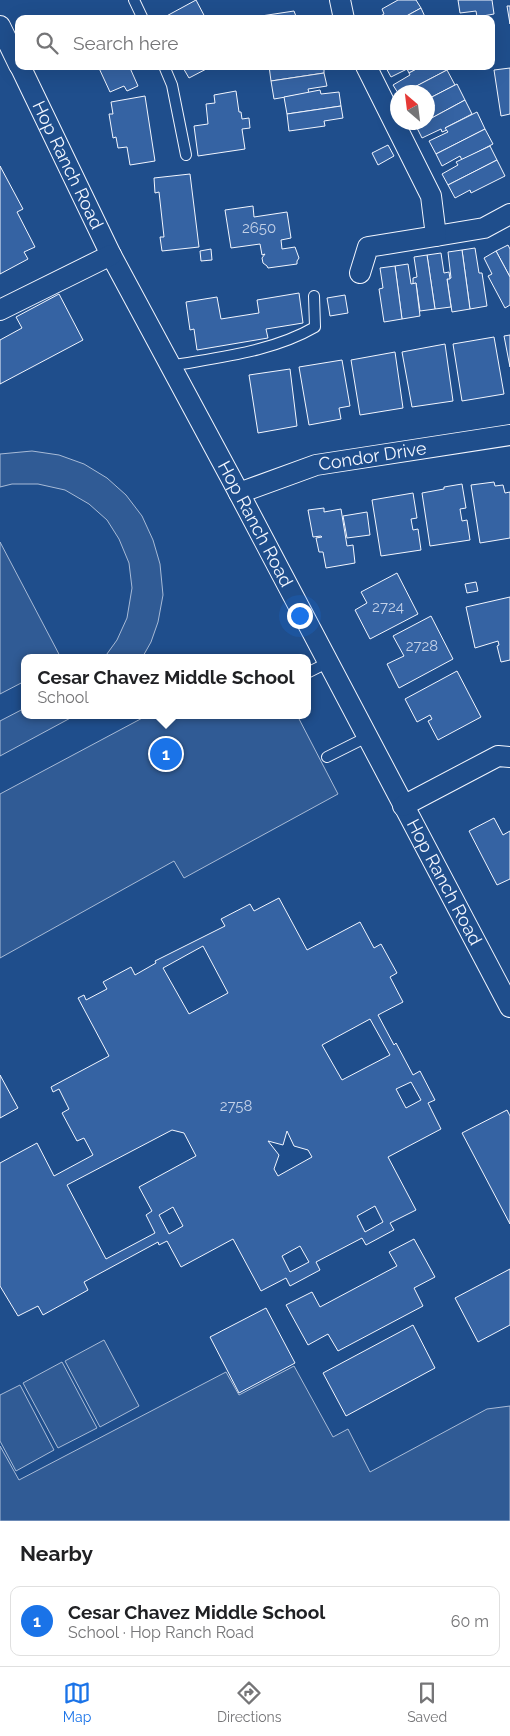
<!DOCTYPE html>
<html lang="en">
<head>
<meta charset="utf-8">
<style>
  :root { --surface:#fff; --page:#f2f2f2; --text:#202124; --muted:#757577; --line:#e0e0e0; --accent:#1a73e8 }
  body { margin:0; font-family:Raleway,sans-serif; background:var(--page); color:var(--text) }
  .compass { position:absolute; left:390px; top:85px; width:45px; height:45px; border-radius:50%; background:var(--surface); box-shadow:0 5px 20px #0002; rotate:332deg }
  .you { position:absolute; left:299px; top:615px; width:18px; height:18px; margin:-12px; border:4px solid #fff; border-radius:50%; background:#1a73e8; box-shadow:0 0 0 8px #1a73e833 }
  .badge { display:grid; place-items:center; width:32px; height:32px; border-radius:50%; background:var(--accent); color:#fff; font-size:16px; font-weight:700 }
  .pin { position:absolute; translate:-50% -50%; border:2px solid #fff; box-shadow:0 1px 5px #0006 }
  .popup { position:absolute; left:21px; top:654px; width:290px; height:65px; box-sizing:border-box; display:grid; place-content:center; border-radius:10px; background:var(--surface); filter:drop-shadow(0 1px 4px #0005); font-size:16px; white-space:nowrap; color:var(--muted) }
  .popup b { font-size:19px; color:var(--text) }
  .popup::after { content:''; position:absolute; left:50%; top:100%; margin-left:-10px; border:10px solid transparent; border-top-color:var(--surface) }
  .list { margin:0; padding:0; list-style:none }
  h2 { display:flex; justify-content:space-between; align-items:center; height:65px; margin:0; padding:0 20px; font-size:21px }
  h2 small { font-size:16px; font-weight:400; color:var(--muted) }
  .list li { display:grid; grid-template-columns:32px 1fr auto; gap:15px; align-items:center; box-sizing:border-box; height:70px; margin:0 10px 10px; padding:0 10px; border:1px solid var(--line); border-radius:10px }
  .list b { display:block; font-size:19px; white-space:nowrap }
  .list p { margin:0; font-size:16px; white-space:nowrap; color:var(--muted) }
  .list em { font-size:16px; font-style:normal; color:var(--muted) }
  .icon { flex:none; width:28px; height:28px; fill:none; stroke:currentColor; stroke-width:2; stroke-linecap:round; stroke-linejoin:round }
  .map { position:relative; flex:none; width:510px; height:1521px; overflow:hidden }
  .search { position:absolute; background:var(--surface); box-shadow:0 5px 20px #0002; left:15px; right:15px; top:15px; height:55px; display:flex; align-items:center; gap:12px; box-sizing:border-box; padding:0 18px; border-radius:10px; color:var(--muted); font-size:19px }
  .sheet { height:145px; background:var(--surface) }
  nav { display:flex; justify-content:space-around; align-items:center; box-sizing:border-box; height:70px; border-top:1px solid var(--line); background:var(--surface); font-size:14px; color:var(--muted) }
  nav a { display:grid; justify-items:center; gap:2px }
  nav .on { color:var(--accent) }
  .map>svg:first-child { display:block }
  .built { fill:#305b95; stroke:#a8bbd7 }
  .building { fill:#3563a3; stroke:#f2f6ff; fill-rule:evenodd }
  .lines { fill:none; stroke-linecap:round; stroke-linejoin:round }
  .service-casing { stroke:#f2f6ff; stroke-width:12 }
  .minor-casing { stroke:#f2f6ff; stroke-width:22 }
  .service { stroke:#1f4e8c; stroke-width:10 }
  .minor { stroke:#1f4e8c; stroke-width:20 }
  .labels { text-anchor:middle; stroke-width:4; stroke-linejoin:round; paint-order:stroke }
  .number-label { font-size:15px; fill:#c3d1e8 }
  .street-label { font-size:18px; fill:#f2f6ff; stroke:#1f4e8c }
</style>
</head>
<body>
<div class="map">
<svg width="510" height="1521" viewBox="0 0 510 1521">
  <rect width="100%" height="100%" fill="#1f4e8c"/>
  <g class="built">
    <polygon points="32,451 59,455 84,464 107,478 126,495 142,516 153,540 160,564 163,595 158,622 151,642 142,658 104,658 117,640 127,618 132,588 129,563 119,539 107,520 89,504 65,490 38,484 12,484 0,487 0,454"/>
    <polygon points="0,542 61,658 25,658 25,681 0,694"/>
    <polygon points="25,708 25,715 76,715 0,756 0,721"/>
    <polygon points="148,715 297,715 338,794 184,878 174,861 0,958 0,794"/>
    <polygon points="104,1340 139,1406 100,1427 65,1361"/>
    <polygon points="62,1362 97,1428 58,1448 23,1383"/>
    <polygon points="294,1366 333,1437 348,1429 370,1472 487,1409 510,1406 510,1521 0,1521 0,1446 19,1480 226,1372 239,1395"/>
    <polygon points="20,1385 54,1450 16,1471 0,1441 0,1395"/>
  </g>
  <g class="building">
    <polygon points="196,0 206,19 161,19"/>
    <polygon points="398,0 416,0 421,8 401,19 375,19 384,14 382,9"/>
    <polygon points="458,0 492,0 494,14 477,17 476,11 460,13"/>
    <polygon points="507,6 510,6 510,24"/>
    <polygon points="421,8 426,19 401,19"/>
    <polygon points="294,11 297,19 249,19 248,18"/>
    <polygon points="98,66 134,66 130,68 138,86 127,91 124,86 110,92"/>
    <polygon points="182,66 212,66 189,78"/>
    <polygon points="269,66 324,66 324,73 271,81"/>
    <polygon points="385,66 422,66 409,73 407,69 391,77"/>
    <polygon points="422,66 445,66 447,70 405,92 398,93 393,85 410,75 409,73"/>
    <polygon points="510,68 510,114 501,116 494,70"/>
    <polygon points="447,70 455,85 428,99 428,92 405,92"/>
    <polygon points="324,73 327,86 308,89 309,93 274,99 271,81"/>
    <polygon points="457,84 465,100 428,120 428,99"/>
    <polygon points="320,90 321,94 339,92 341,106 287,114 284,97"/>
    <polygon points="236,91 239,112 241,112 242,119 249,118 250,128 242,129 245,149 198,156 194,126 208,124 206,104 215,103 214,95"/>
    <polygon points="145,96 155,161 130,165 127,147 118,148 116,137 113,138 109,114 113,114 111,102"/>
    <polygon points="465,100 472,114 445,128 447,130 442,132 441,129 422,138 416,126 422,122 428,122 428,120"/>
    <polygon points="341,106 343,118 324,121 325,126 289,131 287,114"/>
    <polygon points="477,112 485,129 436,154 429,141 448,132 445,128"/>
    <polygon points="485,129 493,144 462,160 460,156 442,166 436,154"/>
    <polygon points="388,145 394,156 378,165 372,153"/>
    <polygon points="490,146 497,160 448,185 442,174 458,165 456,162"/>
    <polygon points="497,160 505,176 471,193 470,190 455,198 448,185"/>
    <polygon points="0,166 23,209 17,212 35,247 24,252 28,259 0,274"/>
    <polygon points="190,174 199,247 162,251 160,237 164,237 159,192 155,193 154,178"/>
    <polygon points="253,206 254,217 287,212 291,238 281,240 282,249 295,247 299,258 297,261 297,264 268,268 267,266 263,263 262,258 265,254 262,255 260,244 231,248 225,210"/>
    <polygon points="508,245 510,249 510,277 496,251"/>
    <polygon points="475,248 479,273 482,273 487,306 470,309 462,250"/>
    <polygon points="211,249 212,260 201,261 200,251"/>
    <polygon points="462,250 470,309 452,312 447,279 451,278 448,252"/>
    <polygon points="496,251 510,277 510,305 505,308 488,276 492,274 484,258"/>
    <polygon points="441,253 444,273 449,272 450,279 447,279 451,307 435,309 427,255"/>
    <polygon points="427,255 435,309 420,311 416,283 413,284 413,278 417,277 414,257"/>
    <polygon points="408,264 411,284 416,283 420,316 402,319 395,266"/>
    <polygon points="395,266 402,319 384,322 379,289 383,288 380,268"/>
    <polygon points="299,293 303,323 266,329 268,338 197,350 194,329 190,330 186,302 217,297 221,319 259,313 257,300"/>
    <polygon points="59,294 83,340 0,384 0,340 22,328 16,317"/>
    <polygon points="345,295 348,313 330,316 327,298"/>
    <polygon points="510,335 510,367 504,336"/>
    <polygon points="494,337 504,394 462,401 453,344"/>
    <polygon points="445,344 453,401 412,407 402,352"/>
    <polygon points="395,352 403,408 360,415 351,360"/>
    <polygon points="342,360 350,406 339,408 341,419 309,425 299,367"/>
    <polygon points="290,369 297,426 258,433 249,375"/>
    <polygon points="494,482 495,486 503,485 505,493 510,492 510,538 480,543 471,485"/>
    <polygon points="462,484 466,508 460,509 462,521 467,520 470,540 430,546 422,493 444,489 444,487"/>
    <polygon points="413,493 417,518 411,519 413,530 418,529 421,550 381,556 372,500"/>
    <polygon points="324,508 324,512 341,509 347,546 353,545 355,563 326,568 323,552 319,552 316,538 322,537 321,536 313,537 308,510"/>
    <polygon points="367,512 370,535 347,538 343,516"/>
    <polygon points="397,573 418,614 370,639 355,610 367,603 361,592"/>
    <polygon points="476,582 478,591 467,593 465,584"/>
    <polygon points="510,597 510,660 501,662 497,646 499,645 498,641 475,648 466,607"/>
    <polygon points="431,616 453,659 399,688 387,664 404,656 393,636"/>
    <polygon points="457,671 481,717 438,740 428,721 432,719 430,715 417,722 405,699"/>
    <polygon points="494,818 503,835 510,831 510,879 497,885 469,831"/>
    <path d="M279,898L307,950L360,922L374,948L381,944L397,973L390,977L403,1002L378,1015L394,1045L396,1043L413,1075L420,1071L435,1100L428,1103L441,1129L388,1157L416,1210L390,1223L394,1230L366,1245L362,1238L316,1262L320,1270L290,1286L286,1278L261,1291L233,1239L181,1267L167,1241L159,1245L158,1242L84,1282L88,1290L43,1315L38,1306L18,1316L0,1286V1163L37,1143L54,1176L93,1155L84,1138L77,1141L62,1113L69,1109L59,1089L53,1092L51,1087L109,1056L78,998L84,995L86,1000L107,989L103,982L131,967L135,975L156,963L155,961L225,926L221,919L250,904L254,911ZM203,946L228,993L189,1014L163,968ZM370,1019L390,1055L342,1080L322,1045ZM411,1082L421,1100L406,1108L396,1089ZM172,1130L184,1133L196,1156L139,1187L152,1211L146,1215L155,1233L106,1259L67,1185ZM287,1131L294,1146L308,1150L312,1157L278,1176L274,1169L279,1155L268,1141L283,1145ZM375,1206L383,1222L365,1232L357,1216ZM173,1207L183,1226L169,1234L159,1215ZM300,1246L309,1262L290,1272L282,1256Z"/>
    <polygon points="0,1075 18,1108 0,1118"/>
    <polygon points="507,1110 510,1116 510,1224 462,1133"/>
    <polygon points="414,1239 435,1277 414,1288 423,1306 338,1351 328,1334 308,1345 286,1305 312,1292 320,1307 397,1266 389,1252"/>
    <polygon points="510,1269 510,1325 478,1342 455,1298"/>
    <polygon points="266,1308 295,1363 239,1393 210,1337"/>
    <polygon points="413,1325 435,1368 346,1416 323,1373"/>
  </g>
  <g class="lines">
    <g class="service-casing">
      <g id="service">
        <polyline points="134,0 143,19"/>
        <polyline points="164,66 172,85 186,155"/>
        <path d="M170,366C219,357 272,352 315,327L314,296"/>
        <polyline points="307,673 327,663"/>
        <polyline points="327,757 367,737"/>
      </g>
    </g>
    <g class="minor-casing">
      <g id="minor">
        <polyline points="340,0 344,19"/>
        <polyline points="0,26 19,65"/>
        <path id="s1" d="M20,66L111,255L239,493L510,1007"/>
        <polyline points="436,236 484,228 510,214"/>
        <polyline points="360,273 368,247 436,236 431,196 366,66"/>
        <polyline points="0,310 111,255"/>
        <path id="s2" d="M239,493L316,465L510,435"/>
        <polyline points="403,806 498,756 510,757"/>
      </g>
    </g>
    <use href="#service" class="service"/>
    <use href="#minor" class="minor"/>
  </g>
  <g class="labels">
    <g class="number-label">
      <text x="259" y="233">2650</text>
      <text x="388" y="612">2724</text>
      <text x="422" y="651">2728</text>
      <text x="236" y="1111">2758</text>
    </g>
    <g class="street-label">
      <text dy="6" stroke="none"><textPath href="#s1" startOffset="110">Hop Ranch Road</textPath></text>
      <text dy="6" stroke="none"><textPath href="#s2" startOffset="139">Condor Drive</textPath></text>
      <text dy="6" stroke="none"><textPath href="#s1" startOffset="515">Hop Ranch Road</textPath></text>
      <text dy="6" stroke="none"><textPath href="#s1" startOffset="920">Hop Ranch Road</textPath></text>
    </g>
  </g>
</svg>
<svg class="compass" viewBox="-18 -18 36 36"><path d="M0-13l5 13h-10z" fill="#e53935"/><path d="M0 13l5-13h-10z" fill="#757577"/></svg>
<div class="you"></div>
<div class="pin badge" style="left:166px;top:754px">1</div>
<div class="popup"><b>Cesar Chavez Middle School</b>School</div>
<div class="search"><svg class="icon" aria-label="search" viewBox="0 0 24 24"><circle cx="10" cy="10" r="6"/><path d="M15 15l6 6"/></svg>Search here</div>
</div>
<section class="sheet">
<h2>Nearby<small></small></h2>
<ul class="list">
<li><span class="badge">1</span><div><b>Cesar Chavez Middle School</b><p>School · Hop Ranch Road</p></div><em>60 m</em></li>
</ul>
</section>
<nav>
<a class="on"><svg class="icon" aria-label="map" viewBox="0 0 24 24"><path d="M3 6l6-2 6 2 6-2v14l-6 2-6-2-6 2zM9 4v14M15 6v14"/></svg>Map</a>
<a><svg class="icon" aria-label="directions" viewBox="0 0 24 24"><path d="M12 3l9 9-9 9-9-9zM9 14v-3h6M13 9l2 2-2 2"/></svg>Directions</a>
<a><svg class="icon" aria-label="saved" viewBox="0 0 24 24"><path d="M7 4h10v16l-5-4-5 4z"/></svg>Saved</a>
</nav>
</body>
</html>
